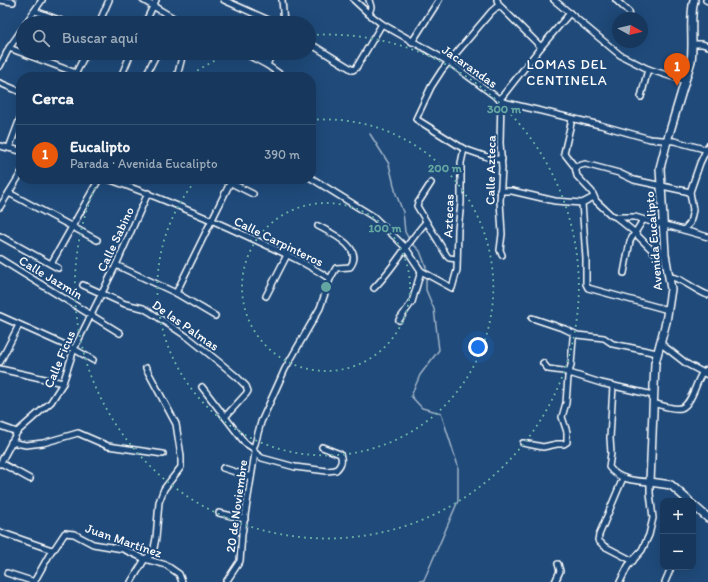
<!DOCTYPE html>
<html lang="es">
<head>
<meta charset="utf-8">
<style>
  :root { --surface:#17385c; --page:#244365; --text:#f1f3f6; --muted:#9eacbb; --line:#365272; --accent:#ea580c }
  body { margin:0; font-family:Itim,sans-serif; background:var(--page); color:var(--text) }
  .controls { position:absolute; right:12px; bottom:12px; display:grid; overflow:hidden; border-radius:8px; box-shadow:0 4px 16px #0002 }
  .controls button { width:36px; height:36px; display:grid; place-items:center; padding:0; border:0; border-bottom:1px solid var(--line); background:var(--surface); color:var(--text); font:20px sans-serif }
  .compass { position:absolute; left:612px; top:12px; width:36px; height:36px; border-radius:50%; background:var(--surface); box-shadow:0 4px 16px #0002; rotate:98deg }
  .you { position:absolute; left:478px; top:347px; width:14px; height:14px; margin:-10px; border:3px solid #fff; border-radius:50%; background:#1a73e8; box-shadow:0 0 0 6px #1a73e833 }
  .badge { display:grid; place-items:center; width:26px; height:26px; border-radius:50%; background:var(--accent); color:#fff; font-size:13px; font-weight:700 }
  .pin { position:absolute; translate:-50% -33px; filter:drop-shadow(0 1px 2px #0008) }
  .pin::after { content:''; position:absolute; top:21px; width:14px; height:12px; background:inherit; clip-path:polygon(0 0,100% 0,50% 100%) }
  .list { margin:0; padding:0; list-style:none }
  h2 { display:flex; justify-content:space-between; align-items:center; height:52px; margin:0; padding:0 16px; font-size:17px }
  h2 small { font-size:13px; font-weight:400; color:var(--muted) }
  .list li { display:grid; grid-template-columns:26px 1fr auto; gap:12px; align-items:center; box-sizing:border-box; height:60px; padding:0 16px; border-top:1px solid var(--line) }
  .list b { display:block; font-size:15px; white-space:nowrap }
  .list p { margin:0; font-size:13px; white-space:nowrap; color:var(--muted) }
  .list em { font-size:13px; font-style:normal; color:var(--muted) }
  .icon { flex:none; width:22px; height:22px; fill:none; stroke:currentColor; stroke-width:2; stroke-linecap:round; stroke-linejoin:round }
  .map { position:relative; flex:none; width:708px; height:582px; overflow:hidden }
  .search { position:absolute; background:var(--surface); box-shadow:0 4px 16px #0002; left:16px; top:16px; width:300px; height:44px; display:flex; align-items:center; gap:10px; box-sizing:border-box; padding:0 14px; border-radius:22px; color:var(--muted); font-size:15px }
  .panel { position:absolute; background:var(--surface); box-shadow:0 4px 16px #0002; left:16px; top:72px; width:300px; height:112px; border-radius:16px }
  .map>svg:first-child { display:block }
  .lines { fill:none; stroke-linecap:round; stroke-linejoin:round }
  .stream { stroke:#a3b5c8; stroke-width:1.5 }
  .street-casing { stroke:#fff; stroke-width:8 }
  .secondary-casing { stroke:#fff; stroke-width:10 }
  .street { stroke:#1f4a7a; stroke-width:5 }
  .secondary { stroke:#1f4a7a; stroke-width:7 }
  .ring { fill:none; stroke:#63a6a1; stroke-width:2; stroke-dasharray:2 4 }
  .labels { text-anchor:middle; stroke-width:4; stroke-linejoin:round; paint-order:stroke }
  .street-label { font-size:13px; fill:#fff; stroke:#1f4a7a }
  .neighbourhood-label { font-size:14px; letter-spacing:1px; fill:#fff; stroke:#1f4a7a }
  .centre { fill:#63a6a1; stroke:#1f4a7a; stroke-width:2 }
  .ring-label { font-size:12px; text-anchor:middle; font-weight:bold; fill:#63a6a1; stroke:#1f4a7a; stroke-width:4; stroke-linejoin:round; paint-order:stroke }
</style>
</head>
<body>
<div class="map">
<svg width="708" height="582" viewBox="0 0 708 582">
  <rect width="100%" height="100%" fill="#1f4a7a"/>
  <filter id="ink" filterUnits="userSpaceOnUse"><feTurbulence type="fractalNoise" baseFrequency=".025" numOctaves="2"/><feDisplacementMap in="SourceGraphic" scale="8" xChannelSelector="R" yChannelSelector="G"/><feConvolveMatrix kernelMatrix="1 2 1 2 8 2 1 2 1" color-interpolation-filters="sRGB"/></filter>
  <g filter="url(#ink)">
    <g class="lines">
      <g class="stream">
        <polyline points="370,134 389,164 396,194 403,212 405,232 409,239"/>
        <polyline points="411,242 420,251 426,267 426,272"/>
        <polyline points="417,582 424,580 458,501 458,466 441,413 422,408 411,396 420,375 439,350 434,309 426,290 426,276"/>
      </g>
      <g class="street-casing">
        <g id="street">
          <polyline points="0,0 13,2"/>
          <polyline points="143,0 175,19 184,23"/>
          <polyline points="224,0 275,23"/>
          <polyline points="282,0 284,23"/>
          <polyline points="354,0 369,14 382,24 449,62 503,102 600,125 650,139 674,141 708,150"/>
          <polyline points="497,0 499,5 541,47"/>
          <polyline points="554,0 620,55 648,69 685,81"/>
          <polyline points="616,0 629,12"/>
          <polyline points="706,0 708,1"/>
          <polyline points="499,5 491,12 442,70 431,87 416,119 464,149 493,159 502,159"/>
          <polyline points="35,11 67,23"/>
          <polyline points="369,14 371,7 369,0"/>
          <polyline points="26,23 42,0"/>
          <polyline points="99,23 109,0"/>
          <polyline points="145,23 156,0"/>
          <polyline points="412,42 439,0"/>
          <polyline points="309,43 353,70 356,68 382,24"/>
          <polyline points="693,44 702,44 708,46"/>
          <polyline points="9,48 76,73 86,53"/>
          <polyline points="244,53 267,65 284,77"/>
          <polyline points="267,65 272,53"/>
          <polyline points="0,66 9,48 23,28"/>
          <polyline points="123,72 131,53"/>
          <polyline points="147,73 157,53"/>
          <polyline points="177,77 183,53"/>
          <polyline points="0,83 21,92"/>
          <polyline points="641,97 648,69"/>
          <polyline points="572,119 564,153 575,167 577,176 592,192 596,201 611,215 616,217 635,217 655,223 673,227 708,237"/>
          <polyline points="0,146 21,151"/>
          <polyline points="9,148 21,116"/>
          <polyline points="575,167 585,164 619,173 634,180 690,192"/>
          <polyline points="311,178 374,217 405,247 421,271 452,288 457,270 458,229 461,203 461,163 464,149"/>
          <path d="M108,179C156,196 203,216 249,237C277,250 305,262 330,279L320,308L285,369L261,422L255,444L253,448"/>
          <polyline points="223,179 253,194"/>
          <polyline points="431,183 418,203 417,206 447,256 449,258 457,259"/>
          <polyline points="500,191 512,191 555,201 582,203 594,197"/>
          <polyline points="9,193 97,240"/>
          <polyline points="582,203 586,258 586,284 588,288 668,310"/>
          <polyline points="0,207 21,173"/>
          <polyline points="616,217 633,231 654,252 659,254 665,254"/>
          <path d="M318,226C331,233 365,248 350,267L336,268L330,279"/>
          <polyline points="684,230 690,223 693,210 690,192 700,163 708,146"/>
          <polyline points="0,236 58,268"/>
          <polyline points="502,255 500,250 502,234 500,201 502,168 500,143 501,98 541,47 570,13"/>
          <polyline points="0,259 120,333"/>
          <polyline points="51,264 99,179"/>
          <polyline points="116,265 176,293 215,316"/>
          <polyline points="624,273 630,241 643,220"/>
          <path d="M669,277C680,276 695,291 708,295"/>
          <polyline points="83,285 125,304 143,308 150,312 189,338 219,362 237,377 246,386 248,391 246,394 225,417"/>
          <path d="M374,288C394,268 407,243 426,222"/>
          <polyline points="176,293 232,179"/>
          <polyline points="266,296 287,255"/>
          <polyline points="0,316 74,349 93,360"/>
          <polyline points="532,318 565,329 577,335 604,338 613,344 657,353"/>
          <polyline points="399,320 412,302 421,271"/>
          <polyline points="660,343 687,364 708,375"/>
          <polyline points="0,362 19,325"/>
          <polyline points="543,363 548,369 563,371 601,383 653,395"/>
          <polyline points="0,369 63,383"/>
          <path d="M613,386L610,438L611,453L609,467C618,480 636,481 650,482V493L653,518L649,535L642,550L628,566L620,582"/>
          <path d="M202,387L245,443L253,448L255,453L262,458L295,467L327,471L336,470C341,465 343,461 340,454L322,447"/>
          <path d="M653,403C661,405 673,410 681,408C691,405 696,383 701,375C702,372 705,371 708,369"/>
          <polyline points="0,426 17,432"/>
          <polyline points="11,442 26,445 43,443 78,433 108,446 163,454"/>
          <polyline points="523,443 543,447 557,444 564,444 567,442 567,432 562,417 566,403 568,377 571,365 573,338 575,334"/>
          <polyline points="1,463 30,479"/>
          <polyline points="0,464 17,432 51,402 63,383 74,349 116,265 148,193"/>
          <polyline points="223,468 251,477"/>
          <polyline points="623,478 599,535 598,540 604,546 633,561"/>
          <polyline points="219,513 245,519"/>
          <polyline points="0,532 52,550 55,548 65,533 74,534 93,544 123,549 145,559 166,565 179,574 182,582"/>
          <polyline points="7,573 35,582"/>
          <polyline points="34,582 52,550"/>
          <polyline points="131,582 145,559 153,553 156,538 159,502 164,489 181,467 181,456 176,424 146,368"/>
          <polyline points="226,582 240,561 242,534 255,453"/>
          <polyline points="555,582 560,571 558,564"/>
          <polyline points="665,582 670,570"/>
        </g>
      </g>
      <g class="secondary-casing">
        <g id="secondary">
          <path d="M689,501L671,485L650,482L655,363L666,322L671,289L665,254L660,168L667,141L691,61C694,41 689,19 694,0"/>
          <polyline points="693,505 708,518"/>
        </g>
      </g>
      <use href="#street" class="street"/>
      <use href="#secondary" class="secondary"/>
    </g>
  </g>
  <g class="ring">
    <circle cx="326" cy="287" r="84"/>
    <path d="M311 120A168 168 0 1 1 197 179"/>
    <path d="M187 77A252 252 0 0 1 232 53M311 35A252 252 0 1 1 98 181"/>
  </g>
  <g class="labels">
    <g class="street-label">
      <text transform="translate(470 66) rotate(35)" y="5">Jacarandas</text>
      <text transform="translate(490 170) rotate(-89)" y="5">Calle Azteca</text>
      <text transform="translate(448 216) rotate(-88)" y="5">Aztecas</text>
      <text transform="translate(115 239) rotate(-65)" y="5">Calle Sabino</text>
      <text transform="translate(279 241) rotate(26)" y="5">Calle Carpinteros</text>
      <text transform="translate(653 241) rotate(-95)" y="5">Avenida Eucalipto</text>
      <text transform="translate(51 277) rotate(31)" y="5">Calle Jazmín</text>
      <text transform="translate(186 325) rotate(35)" y="5">De las Palmas</text>
      <text transform="translate(59 359) rotate(-67)" y="5">Calle Ficus</text>
      <text transform="translate(236 506) rotate(-82)" y="5">20 de Noviembre</text>
      <text transform="translate(124 540) rotate(19)" y="5">Juan Martínez</text>
    </g>
    <g class="neighbourhood-label">
      <text x="567" y="69">LOMAS DEL<tspan x="567" dy="16">CENTINELA</tspan></text>
    </g>
  </g>
  <circle cx="326" cy="287" r="6" class="centre"/>
  <g class="ring-label">
    <text x="504" y="113">300 m</text>
    <text x="445" y="172">200 m</text>
    <text x="385" y="232">100 m</text>
  </g>
</svg>
<div class="controls">
<button>+</button>
<button>−</button>
</div>
<svg class="compass" viewBox="-18 -18 36 36"><path d="M0-13l5 13h-10z" fill="#e53935"/><path d="M0 13l5-13h-10z" fill="#9eacbb"/></svg>
<div class="you"></div>
<div class="pin badge" style="left:677px;top:86px">1</div>
<div class="search"><svg class="icon" aria-label="search" viewBox="0 0 24 24"><circle cx="10" cy="10" r="6"/><path d="M15 15l6 6"/></svg>Buscar aquí</div>
<section class="panel">
<h2>Cerca<small></small></h2>
<ul class="list">
<li><span class="badge">1</span><div><b>Eucalipto</b><p>Parada · Avenida Eucalipto</p></div><em>390 m</em></li>
</ul>
</section>
</div>
</body>
</html>
